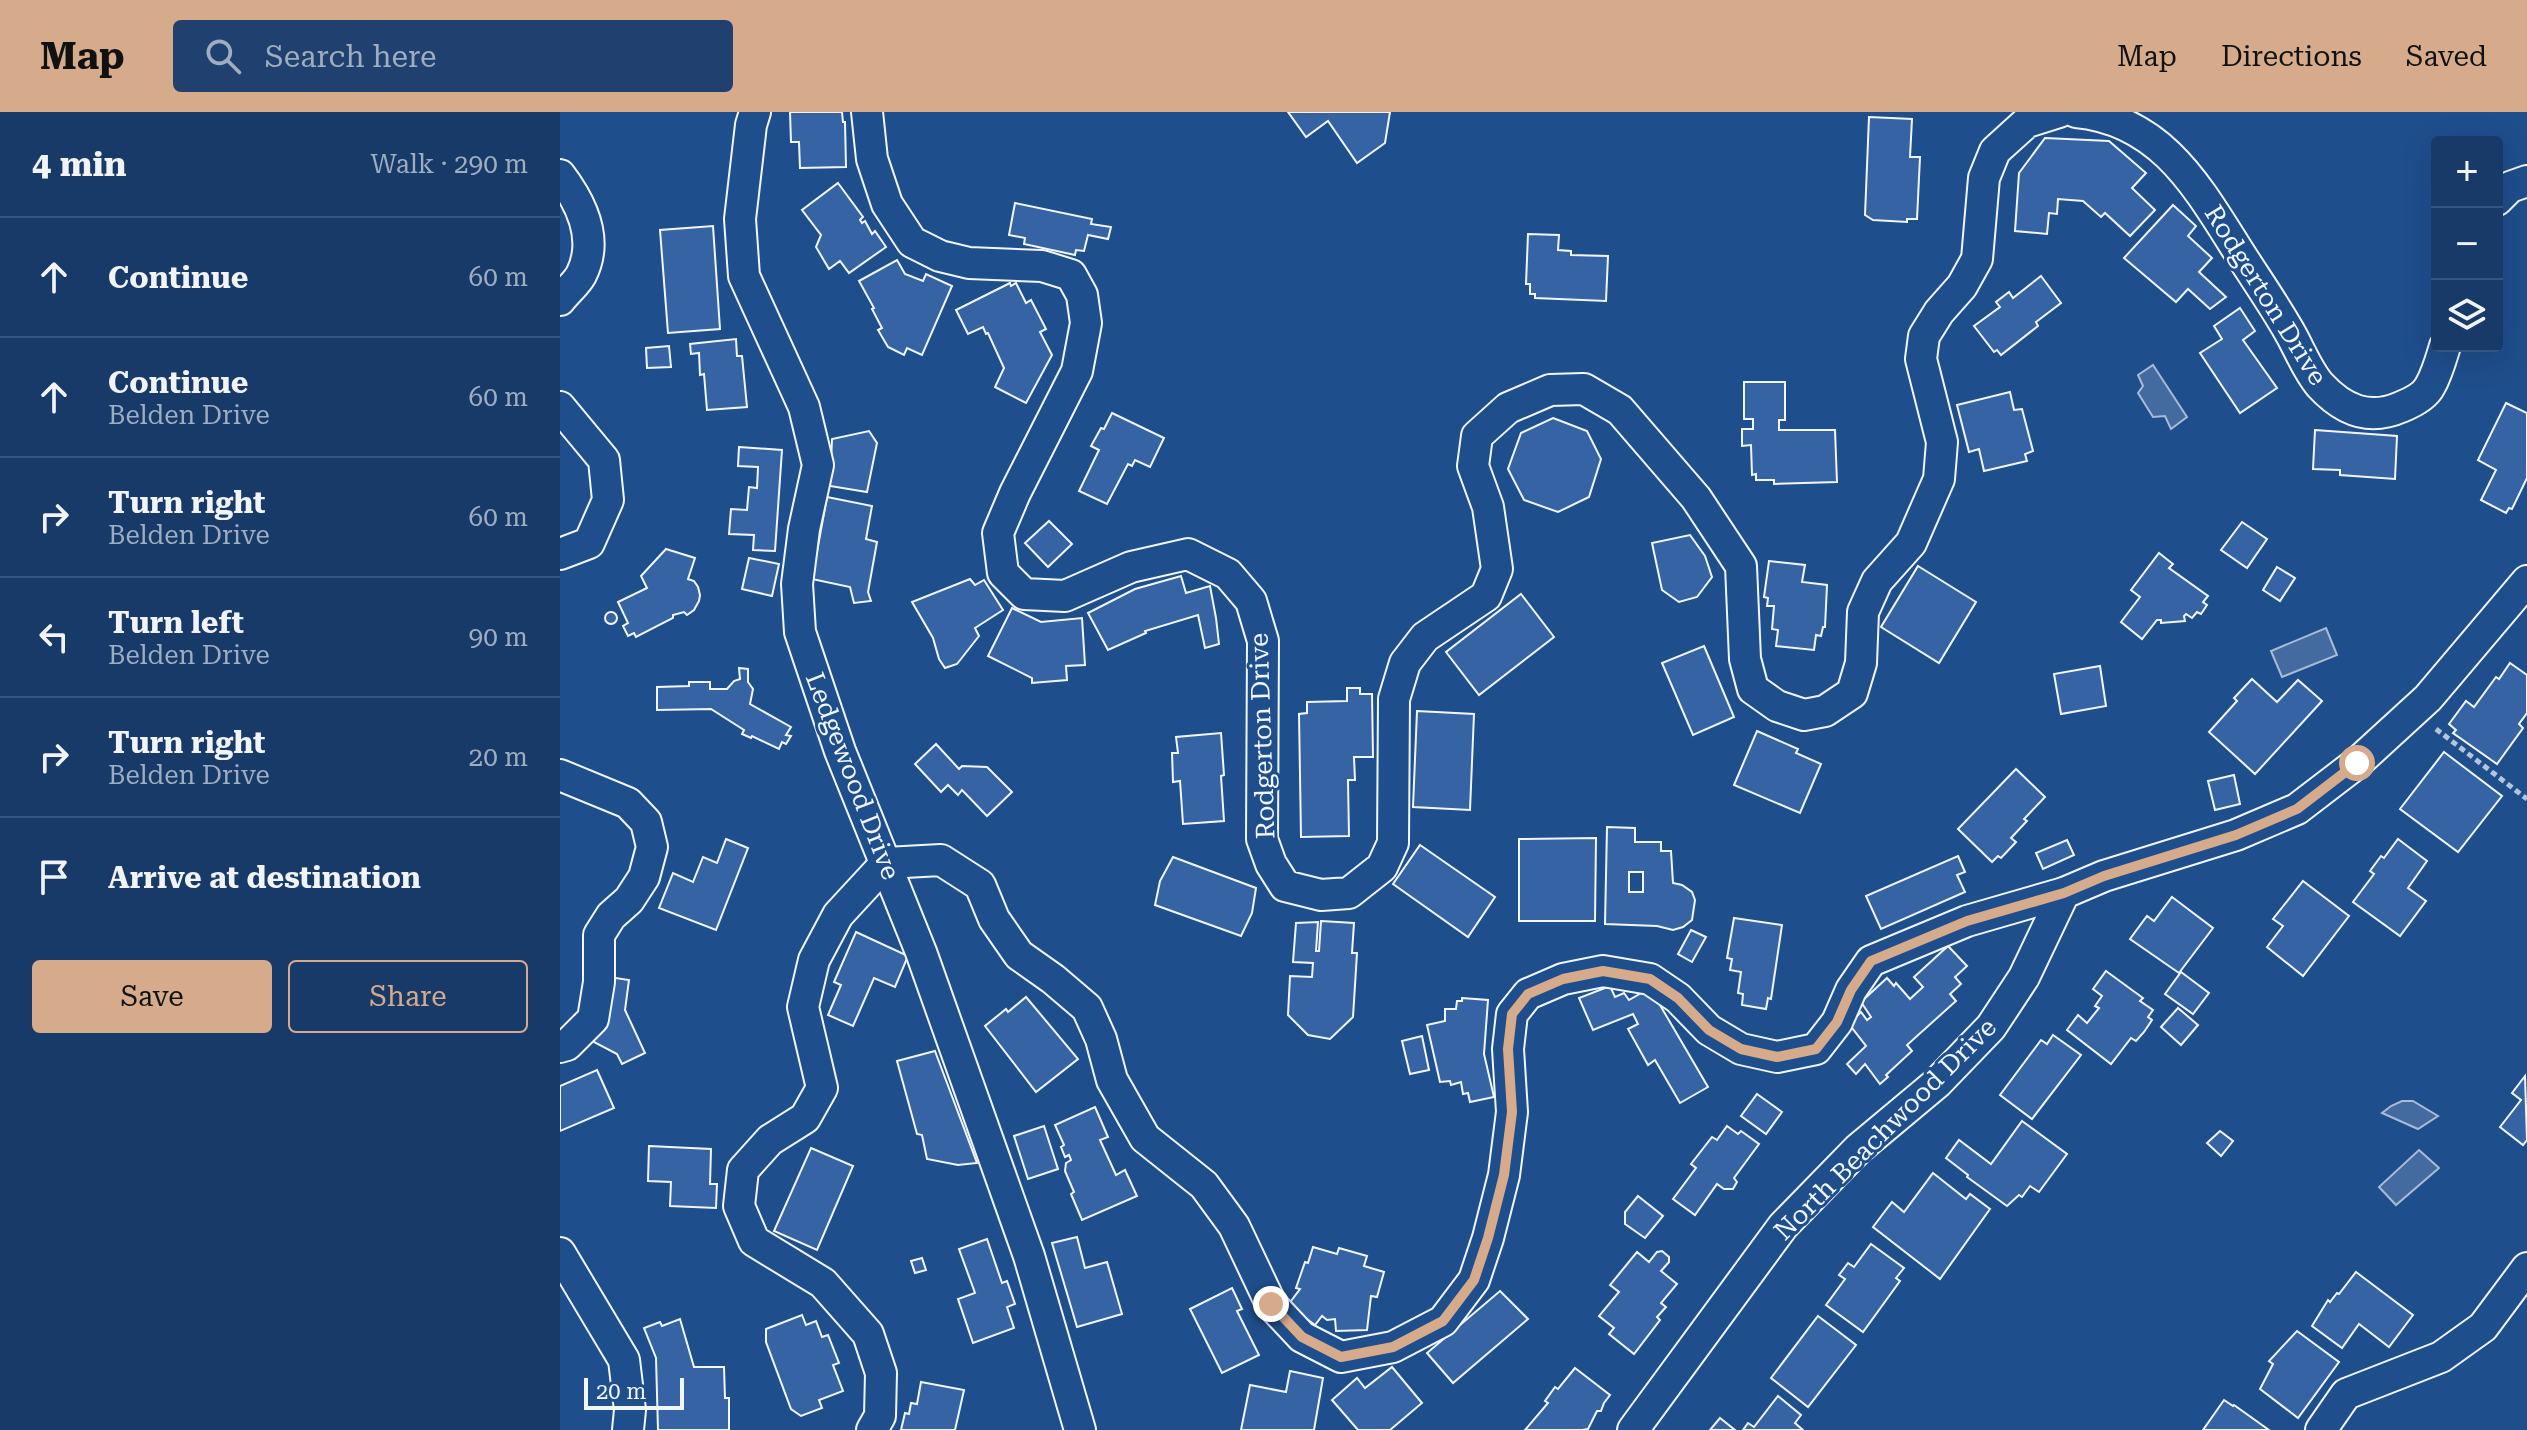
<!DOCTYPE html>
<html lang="en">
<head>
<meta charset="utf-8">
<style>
  :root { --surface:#173a69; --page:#20416f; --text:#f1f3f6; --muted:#9eadc0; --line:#36547d; --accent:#d6ab8b }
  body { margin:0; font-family:"Roboto Serif",serif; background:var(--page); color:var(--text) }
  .controls { position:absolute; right:24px; top:24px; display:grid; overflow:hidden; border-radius:8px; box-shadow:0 8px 32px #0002 }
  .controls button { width:72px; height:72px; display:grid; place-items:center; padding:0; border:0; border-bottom:2px solid var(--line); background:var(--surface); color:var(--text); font:40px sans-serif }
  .scale { position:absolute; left:24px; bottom:20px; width:100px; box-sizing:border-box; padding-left:8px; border:4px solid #f2f6ff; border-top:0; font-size:22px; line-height:28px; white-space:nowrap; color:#f2f6ff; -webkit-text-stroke:6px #1f4e8c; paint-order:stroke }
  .stop { position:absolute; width:24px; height:24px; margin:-18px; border:6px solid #d6ab8b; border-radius:50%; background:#fff }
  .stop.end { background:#d6ab8b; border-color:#fff; box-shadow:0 2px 8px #0008 }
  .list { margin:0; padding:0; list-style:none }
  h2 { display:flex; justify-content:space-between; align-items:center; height:104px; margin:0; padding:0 32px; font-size:34px }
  h2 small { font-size:26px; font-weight:400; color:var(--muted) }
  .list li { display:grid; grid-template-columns:52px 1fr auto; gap:24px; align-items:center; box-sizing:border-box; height:120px; padding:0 32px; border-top:2px solid var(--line) }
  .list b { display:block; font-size:30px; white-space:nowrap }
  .list p { margin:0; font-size:26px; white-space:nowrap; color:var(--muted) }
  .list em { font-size:26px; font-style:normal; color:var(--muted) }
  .actions { display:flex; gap:16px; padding:24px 32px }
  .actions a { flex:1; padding:18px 0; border:2px solid var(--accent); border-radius:8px; text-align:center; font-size:28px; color:var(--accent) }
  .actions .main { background:var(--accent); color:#111 }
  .icon { flex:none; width:44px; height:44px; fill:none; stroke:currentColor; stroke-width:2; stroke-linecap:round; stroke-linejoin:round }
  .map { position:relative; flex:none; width:1967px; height:1318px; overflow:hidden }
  header { display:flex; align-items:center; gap:48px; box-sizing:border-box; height:112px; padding:0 40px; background:var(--accent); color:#111 }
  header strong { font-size:38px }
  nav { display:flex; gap:44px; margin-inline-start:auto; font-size:28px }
  .search { width:560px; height:72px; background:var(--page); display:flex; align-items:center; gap:20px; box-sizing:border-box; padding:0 28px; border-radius:8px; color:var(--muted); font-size:30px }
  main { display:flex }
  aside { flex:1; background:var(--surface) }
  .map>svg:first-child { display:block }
  .water { fill:#446ba0; stroke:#a8bbd7; stroke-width:2 }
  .building { fill:#3563a3; stroke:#f2f6ff; stroke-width:2; fill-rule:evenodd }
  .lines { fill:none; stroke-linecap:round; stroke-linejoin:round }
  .minor-casing { stroke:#f2f6ff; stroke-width:34 }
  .path { stroke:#b3c4dc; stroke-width:5; stroke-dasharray:6 4; stroke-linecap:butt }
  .minor { stroke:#1f4e8c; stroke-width:30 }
  .route { stroke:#d6ab8b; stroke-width:10 }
  .labels { text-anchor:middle; stroke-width:6; stroke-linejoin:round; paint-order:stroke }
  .street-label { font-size:26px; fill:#f2f6ff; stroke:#1f4e8c }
</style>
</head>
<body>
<header>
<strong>Map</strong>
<div class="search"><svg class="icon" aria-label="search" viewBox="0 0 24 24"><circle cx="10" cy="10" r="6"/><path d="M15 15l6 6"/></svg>Search here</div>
<nav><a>Map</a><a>Directions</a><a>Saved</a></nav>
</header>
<main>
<aside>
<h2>4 min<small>Walk · 290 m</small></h2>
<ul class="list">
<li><svg class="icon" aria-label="ahead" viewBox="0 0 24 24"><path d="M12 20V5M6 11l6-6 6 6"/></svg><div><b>Continue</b></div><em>60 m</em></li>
<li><svg class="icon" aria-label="ahead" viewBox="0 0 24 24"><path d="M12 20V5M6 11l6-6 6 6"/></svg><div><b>Continue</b><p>Belden Drive</p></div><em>60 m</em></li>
<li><svg class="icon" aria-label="right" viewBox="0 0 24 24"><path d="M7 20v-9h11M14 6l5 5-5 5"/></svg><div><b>Turn right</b><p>Belden Drive</p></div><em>60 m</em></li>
<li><svg class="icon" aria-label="left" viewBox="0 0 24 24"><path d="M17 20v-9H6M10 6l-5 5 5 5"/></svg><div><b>Turn left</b><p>Belden Drive</p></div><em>90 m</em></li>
<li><svg class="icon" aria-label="right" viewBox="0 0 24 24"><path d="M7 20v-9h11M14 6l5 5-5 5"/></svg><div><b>Turn right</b><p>Belden Drive</p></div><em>20 m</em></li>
<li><svg class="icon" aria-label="arrive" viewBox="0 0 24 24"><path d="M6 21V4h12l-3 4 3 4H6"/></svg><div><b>Arrive at destination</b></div></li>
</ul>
<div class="actions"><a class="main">Save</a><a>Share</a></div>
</aside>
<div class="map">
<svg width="1967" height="1318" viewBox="0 0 1967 1318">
  <rect width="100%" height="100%" fill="#1f4e8c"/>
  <g class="water">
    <polygon points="1593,253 1627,305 1611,317 1605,304 1593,305 1578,281 1583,274 1578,263"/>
    <polygon points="1766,516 1777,543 1722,565 1711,539"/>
    <polygon points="1842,989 1853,989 1878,1004 1858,1017 1822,1001 1831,994"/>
    <polygon points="1859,1038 1879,1056 1836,1093 1819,1075"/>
  </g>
  <g class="building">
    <polygon points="230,0 282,0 283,10 285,10 286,55 240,56 239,30 231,30"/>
    <polygon points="728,0 830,0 825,31 797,51 768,9 746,25"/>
    <polygon points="1309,5 1352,7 1350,45 1360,45 1357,107 1347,107 1347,110 1313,108 1305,103"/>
    <polygon points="1485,26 1549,29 1586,61 1572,76 1595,98 1570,124 1545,101 1541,105 1523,89 1498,87 1497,102 1489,101 1487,122 1455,119 1459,61"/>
    <polygon points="278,71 303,105 300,108 302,111 305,109 312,122 315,119 326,135 289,161 280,149 269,157 256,135 261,123 242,98"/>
    <polygon points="455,91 532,107 531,112 551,115 548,127 528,123 524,139 516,138 515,143 464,132 465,126 449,123"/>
    <polygon points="1613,93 1636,114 1628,124 1652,146 1639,160 1666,185 1650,197 1628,177 1616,190 1564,146"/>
    <polygon points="153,114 160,217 108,221 100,118"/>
    <polygon points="968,122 999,123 998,138 1011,139 1011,143 1048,144 1046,189 975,186 975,182 970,182 970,172 966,172"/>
    <polygon points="337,148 345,162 363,169 366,162 392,174 362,243 347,236 344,243 328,235 318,218 322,216 312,197 314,196 299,169"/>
    <polygon points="1481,164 1501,191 1476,210 1478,214 1441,243 1437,238 1434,240 1414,214 1440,195 1436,190 1449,180 1453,186"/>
    <polygon points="450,171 451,174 456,171 466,191 471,188 486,217 480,220 492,243 466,291 435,275 444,256 428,221 426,222 423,215 408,222 396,198"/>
    <polygon points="1680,196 1695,219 1683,228 1717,276 1680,301 1640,241 1662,227 1654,214"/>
    <polygon points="176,227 177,244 182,244 187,295 147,298 144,262 140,263 139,241 131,242 130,232"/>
    <polygon points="109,234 111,255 87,256 86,236"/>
    <polygon points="1184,270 1225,270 1225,308 1219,308 1219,318 1275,318 1277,370 1214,372 1214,368 1196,368 1196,362 1192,363 1191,333 1182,334 1182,317 1193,317 1193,307 1184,307"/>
    <polygon points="1450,280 1454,298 1462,297 1473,339 1465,342 1467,349 1424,359 1419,337 1409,340 1397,293"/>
    <polygon points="1946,291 1967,301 1967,366 1952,397 1949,396 1946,401 1921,388 1936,358 1918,348"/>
    <polygon points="552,301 604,326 590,355 575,348 572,354 568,352 547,392 519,379 539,338 531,334 541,316 544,317"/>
    <polygon points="993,306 1027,319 1041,347 1029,385 998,400 964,388 948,357 961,321"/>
    <polygon points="1755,318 1837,324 1835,367 1780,363 1780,358 1753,357"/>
    <polygon points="309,319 317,331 307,380 270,374 272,327"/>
    <polygon points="179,335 222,338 215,439 193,438 194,423 169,422 171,397 187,398 189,375 197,376 198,355 178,354"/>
    <polygon points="267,385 312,394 306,427 317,430 308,480 311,489 294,491 290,475 252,467"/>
    <polygon points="489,409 512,432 488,455 465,431"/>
    <polygon points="1682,410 1707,427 1687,456 1661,438"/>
    <polygon points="1130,423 1145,444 1152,465 1137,485 1119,490 1102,478 1092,431"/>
    <polygon points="106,437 135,446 128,467 134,469 138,475 140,483 139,489 134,498 127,503 124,500 113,503 113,506 76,525 74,521 68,524 63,514 68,511 58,490 87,476 81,464"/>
    <polygon points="1599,441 1613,452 1609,456 1648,484 1643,490 1647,493 1641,502 1637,500 1632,506 1626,502 1624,504 1625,509 1601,511 1601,508 1597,508 1582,527 1561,510 1580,485 1571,478"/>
    <polygon points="189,446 219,452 212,484 182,477"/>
    <polygon points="1209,449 1245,453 1242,470 1267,473 1265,515 1263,515 1261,524 1256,523 1254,538 1216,534 1218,518 1212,517 1214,494 1207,494 1208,486 1204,485"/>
    <polygon points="1358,454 1416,490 1379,551 1321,515"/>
    <polygon points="1717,455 1735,466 1720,489 1703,478"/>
    <polygon points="621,464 626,481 650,474 656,506 659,532 645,536 638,503 585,519 586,521 548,538 528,501 575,477"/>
    <polygon points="410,467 415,473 424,468 443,498 415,516 419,524 397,552 385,556 379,547 373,526 352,490"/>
    <polygon points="961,482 994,525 919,583 886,540"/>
    <polygon points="452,496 481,510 522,506 525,553 506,554 507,568 472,571 472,566 428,544"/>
    <circle cx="51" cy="506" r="6"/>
    <polygon points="1144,534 1174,605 1133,623 1102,551"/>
    <polygon points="1950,551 1967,563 1967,601 1959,612 1963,616 1937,652 1893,621 1896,618 1889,612 1906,589 1914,595 1936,565 1939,567"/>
    <polygon points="1540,554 1546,594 1501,602 1494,562"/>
    <polygon points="179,556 188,557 188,570 193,577 190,592 231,615 226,623 231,624 226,632 222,630 219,637 192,624 191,626 182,622 184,618 151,597 97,598 97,575 129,574 129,570 150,570 150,577 167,577 174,569 180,567"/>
    <polygon points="1692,567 1717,590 1738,568 1762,589 1695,662 1649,620 1677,589 1674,586"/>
    <polygon points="787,576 800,576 800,582 812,582 813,645 794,645 795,668 788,668 789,724 741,725 739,602 747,601 747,590 787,589"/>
    <polygon points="857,599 914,602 910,698 853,695"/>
    <polygon points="1197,619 1238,637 1236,641 1261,652 1240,701 1174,673"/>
    <polygon points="661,621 664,663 661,664 664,709 623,712 620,669 613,670 612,641 618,641 616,625"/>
    <polygon points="376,632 399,657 402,654 427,655 452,680 427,704 402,678 398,683 388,673 381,680 355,652"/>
    <polygon points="1884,640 1942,684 1898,740 1840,697"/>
    <polygon points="1456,657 1485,685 1464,707 1467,709 1451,726 1456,730 1441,746 1438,744 1432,750 1398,717"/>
    <polygon points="1674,663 1680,692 1655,698 1648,669"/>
    <path d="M1047,715L1075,716V730H1101V739H1111L1113,771L1122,773L1132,780L1135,788L1132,808L1123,815L1113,818L1097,814L1045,812ZM1069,760H1083V780H1069Z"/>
    <polygon points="1036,726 1035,809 959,809 959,727"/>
    <polygon points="166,727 188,736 156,818 99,796 113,761 133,770 143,745 157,751"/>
    <polygon points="1838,727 1867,749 1848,776 1866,789 1840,824 1793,790 1814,762 1810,759 1821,744 1824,746"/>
    <polygon points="1507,728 1514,743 1483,757 1476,741"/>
    <polygon points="860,733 935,785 908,825 833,772"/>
    <polygon points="1398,744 1405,760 1397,763 1405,780 1321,817 1306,784"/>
    <polygon points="613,745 696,776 692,801 681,824 595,793 600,769"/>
    <polygon points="1743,769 1789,804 1743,864 1707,835 1723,814 1713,807"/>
    <polygon points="1612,785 1653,816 1619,861 1570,827 1587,804 1594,809"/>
    <polygon points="1174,806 1222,813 1211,887 1208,886 1206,897 1182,893 1183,882 1178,881 1181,860 1170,858 1172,847 1167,846"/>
    <polygon points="761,809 794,811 792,841 797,841 793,905 770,927 748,923 728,903 730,864 752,865 753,851 733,850 736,811 758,810 756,839 759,839"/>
    <polygon points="1131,818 1146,825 1132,850 1118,842"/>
    <polygon points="296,820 348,844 335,875 314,866 293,914 268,903 281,873 274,870"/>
    <polygon points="1388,834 1407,854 1395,865 1401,872 1390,882 1396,889 1347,933 1352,939 1326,963 1328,965 1320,972 1305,952 1296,962 1287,952 1306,934 1289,912 1301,900 1307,908 1311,905 1301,890 1327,866 1334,874 1336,871 1350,887 1363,875 1354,865"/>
    <polygon points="1546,859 1583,886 1580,889 1593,898 1588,905 1592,908 1584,920 1576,929 1571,926 1551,952 1507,918 1518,903 1527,911 1539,896 1535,894 1542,884 1533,877"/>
    <polygon points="1621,860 1649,881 1633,902 1605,882"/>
    <polygon points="49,865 69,868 65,898 85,941 62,952 57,942 32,929 44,914"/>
    <polygon points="1050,874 1055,885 1064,881 1069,888 1090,876 1148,975 1120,991 1095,948 1088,953 1068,917 1078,912 1073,902 1033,918 1019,886"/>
    <polygon points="466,885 518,947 476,980 425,914 446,897 448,900"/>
    <polygon points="902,886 928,888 924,942 934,985 910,990 908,981 903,982 901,970 891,973 890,969 880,970 867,913 885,909 885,897 896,897 897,889 902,889"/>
    <polygon points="1618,896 1638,913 1621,933 1601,915"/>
    <polygon points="1493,923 1521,943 1472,1007 1440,983 1481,928 1487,932"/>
    <polygon points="862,924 869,958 850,962 842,929"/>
    <polygon points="375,939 417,1051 398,1053 367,1047 362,1023 357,1022 337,949"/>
    <polygon points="37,958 54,996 0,1019 0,974"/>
    <polygon points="1965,964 1967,1028 1963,1033 1940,1015 1961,988 1952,981"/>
    <polygon points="1197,982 1222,1000 1206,1022 1181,1004"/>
    <polygon points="535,995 548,1025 540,1028 556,1063 565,1058 577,1084 522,1108 511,1082 514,1080 505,1059 506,1051 511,1048 509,1043 505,1045 501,1035 504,1033 495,1013"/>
    <polygon points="1462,1009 1507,1042 1479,1080 1470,1074 1462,1085 1459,1083 1447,1094 1407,1065 1408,1063 1386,1046 1399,1028 1431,1052"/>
    <polygon points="484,1014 498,1057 468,1067 454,1024"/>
    <polygon points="1167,1014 1178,1022 1181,1019 1199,1032 1174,1066 1177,1070 1173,1077 1164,1077 1157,1072 1135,1103 1113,1087 1136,1056 1131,1052 1152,1025 1157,1028"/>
    <polygon points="1660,1019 1673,1029 1661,1044 1647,1031"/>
    <polygon points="89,1034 151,1037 150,1072 157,1072 156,1096 110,1094 111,1070 88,1069"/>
    <polygon points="251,1036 293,1054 257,1138 214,1119"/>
    <polygon points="1373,1061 1406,1087 1410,1082 1430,1097 1380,1167 1313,1115 1332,1090 1344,1100"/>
    <polygon points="1078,1084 1103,1104 1085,1126 1065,1112 1065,1100"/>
    <polygon points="517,1125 525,1156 547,1150 562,1202 517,1215 492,1131"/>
    <polygon points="427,1127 442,1171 447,1169 455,1192 447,1195 454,1216 413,1231 398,1187 415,1181 399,1137"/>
    <polygon points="1311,1132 1344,1156 1336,1166 1340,1169 1303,1220 1266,1193 1285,1167 1279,1163 1288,1151 1294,1155"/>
    <polygon points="753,1135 777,1142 779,1136 807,1144 804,1154 824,1160 817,1185 811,1184 807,1218 776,1219 775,1207 767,1208 762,1204 755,1213 728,1193 740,1177 736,1176 745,1150 748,1151"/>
    <polygon points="1102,1139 1109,1145 1109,1150 1101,1159 1117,1172 1101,1191 1106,1195 1097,1205 1100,1208 1074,1242 1049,1222 1054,1216 1039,1204 1059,1180 1050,1173 1077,1140 1089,1150 1097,1140"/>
    <polygon points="362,1146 366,1158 355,1161 351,1149"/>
    <polygon points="1796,1160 1853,1203 1829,1235 1799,1212 1782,1236 1752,1214 1768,1188 1770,1190 1777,1181 1779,1182"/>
    <polygon points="672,1176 682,1197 677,1199 699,1243 662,1261 630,1197"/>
    <polygon points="940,1179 968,1207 893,1271 867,1241"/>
    <polygon points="242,1203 246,1213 256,1209 262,1225 268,1223 279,1251 273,1253 283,1279 259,1288 262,1296 241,1304 231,1297 206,1230 206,1217"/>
    <polygon points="1258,1204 1296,1233 1248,1295 1211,1266"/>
    <polygon points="120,1207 134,1255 164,1255 165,1286 169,1286 169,1318 98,1318 96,1246 84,1216 100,1210 102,1214"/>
    <polygon points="1737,1219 1779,1250 1738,1306 1700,1277 1713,1252 1709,1249"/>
    <polygon points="832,1255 862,1291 830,1318 798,1318 772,1288 797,1266 805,1276"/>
    <polygon points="1015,1256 1050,1283 1044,1291 1041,1299 1037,1299 1028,1317 1022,1318 965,1318 988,1291 985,1289 995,1275 998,1277"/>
    <polygon points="730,1259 763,1266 754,1318 681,1318 690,1273 726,1280"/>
    <polygon points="361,1270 404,1278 395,1318 341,1318 345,1301 349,1302 351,1291 357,1292"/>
    <polygon points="1218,1284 1241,1303 1235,1311 1243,1318 1183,1318 1188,1311 1194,1315"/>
    <polygon points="1664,1288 1673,1294 1674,1293 1709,1318 1643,1318"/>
    <polygon points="1160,1306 1175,1318 1150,1318"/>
  </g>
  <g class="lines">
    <g class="minor-casing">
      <g id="minor">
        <polyline points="195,0 191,13 180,107 184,164 244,295 258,353 244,417 237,472 240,520 280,639 361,840 469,1144 520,1318"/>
        <polyline points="307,0 312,47 327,92 352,130 380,144 409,151 482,154 511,163 522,183 526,211 517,259 455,381 438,421 443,461 464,482 505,484 571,455 628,442 668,462 691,489 703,529 702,727 711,752 725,774 761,783 789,781 822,755 833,731 834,587 845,551 865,525 926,484 937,457 928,395 913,354 917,324 948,296 990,278 1024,277 1060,298 1136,386 1181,454 1185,547 1193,577 1217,594 1244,603 1265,599 1292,581 1301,551 1303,500 1317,469 1351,431 1379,367 1382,330 1361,247 1364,224 1379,200 1402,174 1417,147 1424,66 1435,39 1467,10 1499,0"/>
        <path d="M1516,0C1600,8 1636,72 1677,137C1694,164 1713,191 1729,219C1739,236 1747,258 1760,273C1783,298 1809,309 1841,295C1851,291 1865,284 1870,274C1877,262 1881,247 1885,234"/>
        <path d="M0,63C22,92 39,128 21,163C16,172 6,180 0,188"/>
        <polyline points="1937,88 1950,75 1967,69"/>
        <polyline points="0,295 44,348 48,388 29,431 0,442"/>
        <polyline points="0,663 68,691 86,710 92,735 84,765 69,788 51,804 39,823 39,870 33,907 7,933 0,935"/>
        <polyline points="0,1141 64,1248 70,1298 68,1318"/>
        <polyline points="312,1318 320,1304 321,1261 308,1222 263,1171 194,1129 179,1094 183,1058 210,1028 245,1006 262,976 243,895 254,848 278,803 326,751 381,748 420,773 434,807 459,843 493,867 527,896 541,927 552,968 585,1026 644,1073 674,1114 711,1192 742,1225 781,1245 833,1235 883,1209 914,1168 928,1126 944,1063 952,1000 948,937 952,902 968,882 1003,867 1043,859 1090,867 1118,886 1149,918 1181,937 1217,945 1256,937 1277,910 1291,878 1311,849 1407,809 1504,781"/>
        <polyline points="1073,1318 1223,1114 1298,1037 1377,971 1431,915 1464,865 1504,781 1544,764 1676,723 1737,697 1797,651 1868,586 1967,469"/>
        <polyline points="1761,1318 1786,1282 1881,1245 1923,1215 1967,1156"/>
      </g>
    </g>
    <polyline class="path" points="1876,617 1967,687"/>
    <use href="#minor" class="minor"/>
  </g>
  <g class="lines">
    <polyline class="route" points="711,1192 742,1225 781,1245 833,1235 883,1209 914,1168 928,1126 944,1063 952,1000 948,937 952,902 968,882 1003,867 1043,859 1090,867 1118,886 1149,918 1181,937 1217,945 1256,937 1277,910 1291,878 1311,849 1407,809 1504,781 1544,764 1676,723 1737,697 1797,651"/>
  </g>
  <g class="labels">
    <g class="street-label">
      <text transform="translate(1706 183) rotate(58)" y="9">Rodgerton Drive</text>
      <text transform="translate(702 624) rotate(-92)" y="9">Rodgerton Drive</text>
      <text transform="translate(293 664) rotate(69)" y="9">Ledgewood Drive</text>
      <text transform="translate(1325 1017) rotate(-45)" y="9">North Beachwood Drive</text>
    </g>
  </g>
</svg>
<div class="controls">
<button>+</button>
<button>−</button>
<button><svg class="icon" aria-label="layers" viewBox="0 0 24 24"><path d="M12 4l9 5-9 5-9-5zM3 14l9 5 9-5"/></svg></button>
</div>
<div class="scale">20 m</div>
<div class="stop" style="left:1797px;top:651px"></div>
<div class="stop end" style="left:711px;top:1192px"></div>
</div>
</main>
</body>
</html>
